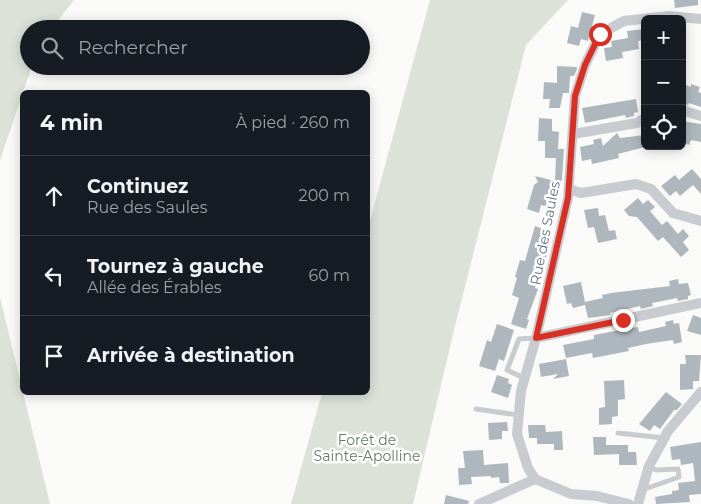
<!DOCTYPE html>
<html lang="fr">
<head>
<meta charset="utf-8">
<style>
  :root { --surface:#171b24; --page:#242831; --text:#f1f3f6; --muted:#9ea1a6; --line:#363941 }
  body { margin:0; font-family:Montserrat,sans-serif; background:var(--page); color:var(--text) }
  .controls { position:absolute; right:15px; top:15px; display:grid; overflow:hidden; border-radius:8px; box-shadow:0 2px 12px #0003 }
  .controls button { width:45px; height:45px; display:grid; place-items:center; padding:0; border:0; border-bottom:1px solid var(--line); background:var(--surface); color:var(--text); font:25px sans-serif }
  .stop { position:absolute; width:15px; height:15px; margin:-11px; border:4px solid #d93025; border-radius:50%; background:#fff }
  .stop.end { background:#d93025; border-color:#fff; box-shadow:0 1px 5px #0008 }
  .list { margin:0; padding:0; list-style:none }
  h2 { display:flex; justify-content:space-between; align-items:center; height:65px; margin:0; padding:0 20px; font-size:21px }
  h2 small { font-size:16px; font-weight:400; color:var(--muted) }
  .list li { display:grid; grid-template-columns:32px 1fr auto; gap:15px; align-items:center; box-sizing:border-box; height:80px; padding:0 20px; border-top:1px solid var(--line) }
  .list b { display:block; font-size:19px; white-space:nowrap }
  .list p { margin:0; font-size:16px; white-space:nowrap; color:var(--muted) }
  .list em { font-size:16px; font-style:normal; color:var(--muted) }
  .icon { flex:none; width:28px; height:28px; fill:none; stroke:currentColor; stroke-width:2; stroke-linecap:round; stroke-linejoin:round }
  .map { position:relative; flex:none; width:701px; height:504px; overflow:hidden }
  .search { position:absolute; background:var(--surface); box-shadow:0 2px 12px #0003; left:20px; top:20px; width:350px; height:55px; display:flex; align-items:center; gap:12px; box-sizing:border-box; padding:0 18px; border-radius:28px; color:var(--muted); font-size:19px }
  .panel { position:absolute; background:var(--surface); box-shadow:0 2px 12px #0003; left:20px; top:90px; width:350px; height:305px; border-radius:8px }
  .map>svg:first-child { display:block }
  .green { fill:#dce2d8 }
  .building { fill:#aeb7bd }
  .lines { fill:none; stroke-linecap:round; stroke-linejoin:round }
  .lane { stroke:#c8ccd0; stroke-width:5 }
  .street { stroke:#c8ccd0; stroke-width:10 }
  .route { stroke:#d93025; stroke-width:6 }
  .labels { text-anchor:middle; stroke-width:5; stroke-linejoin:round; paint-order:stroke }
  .street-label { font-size:14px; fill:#637585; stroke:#fff }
  .park-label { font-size:14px; fill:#667b62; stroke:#fff }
</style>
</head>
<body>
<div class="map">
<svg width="701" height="504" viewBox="0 0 701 504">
  <rect width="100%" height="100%" fill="#fafaf8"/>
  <g class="green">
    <polygon points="0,0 74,0 51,29 29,29 29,66 32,66 0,160"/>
    <polygon points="430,0 568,0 526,45 454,330 413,504 291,504 322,393 368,392 368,228"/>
    <polygon points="0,297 50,504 0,504"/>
  </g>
  <g class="building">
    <polygon points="674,0 698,0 698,5 675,8"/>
    <polygon points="582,12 595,15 588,41 581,39 579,46 567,43 571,26 578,28"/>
    <polygon points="643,29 645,40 638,41 639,49 622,52 623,58 606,61 604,48 612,47 611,41 628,38 627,31"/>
    <polygon points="557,66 577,67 577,69 574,76 570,76 569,93 563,93 560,108 549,108 550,99 543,99 544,82 557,83"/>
    <polygon points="691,84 700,87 698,92 701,93 701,107 689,103 688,105 682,103 682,93 686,85 691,87"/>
    <polygon points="636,99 638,112 634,113 634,116 626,118 625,115 585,123 582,108"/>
    <polygon points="539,118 552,119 552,131 559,132 558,149 564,149 562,179 558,196 554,196 555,191 552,190 548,207 541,205 539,213 527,209 534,185 538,182 535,176 555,181 556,158 545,158 545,141 538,141"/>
    <polygon points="682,121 701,124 701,142 691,140 689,145 682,142"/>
    <polygon points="617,133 620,138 645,135 645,147 618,154 619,158 592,164 591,159 582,161 580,147 594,144 593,140 601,138 603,146"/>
    <polygon points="692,169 701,179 701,194 693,185 680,196 676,191 670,196 661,186 675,175 679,180"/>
    <polygon points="638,198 643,204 648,200 655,207 650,211 662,225 667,221 678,234 683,229 689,236 683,242 689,250 681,257 663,237 658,241 637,217 629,216 624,210"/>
    <polygon points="598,208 599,216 605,215 609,231 615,230 617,239 598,243 594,227 588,228 584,210"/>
    <polygon points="535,226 548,231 542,248 544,249 542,253 547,255 535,288 538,289 527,319 529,320 526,329 511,324 519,298 512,295 517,278 515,277 520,260 525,261"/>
    <polygon points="678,279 679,284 688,283 691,295 688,296 688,299 678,301 677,298 652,303 653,306 641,309 640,306 610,313 611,315 588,318 585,305 573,308 571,303 567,304 563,286 581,282 585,302 603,298 602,295 611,293 670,286 669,281"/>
    <polygon points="693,315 701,318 701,335 687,331"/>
    <polygon points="673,320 674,324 679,323 682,342 674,344 673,340 646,344 628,348 629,351 593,358 592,353 566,358 563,345 594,339 594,335 620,330 638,327 639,332 666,326 665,322"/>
    <polygon points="497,324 514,330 504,361 499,359 495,371 479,366 487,340 491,342"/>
    <polygon points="685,355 701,355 699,381 693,381 693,389 680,390 680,364 686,364"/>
    <polygon points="566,359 569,376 553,379 558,374 541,377 539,364"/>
    <polygon points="497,375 509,379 508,383 512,385 508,398 491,392"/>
    <polygon points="624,380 625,399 618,400 618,416 612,417 612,424 599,425 599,408 605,407 604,381"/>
    <polygon points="666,392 682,404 677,410 674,410 660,429 654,425 650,431 639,424"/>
    <polygon points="507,422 508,431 502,431 502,439 489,440 488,423"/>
    <polygon points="528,425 545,425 546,432 562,431 563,450 554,450 554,444 537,444 537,438 529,438"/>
    <polygon points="593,437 606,437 606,445 628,445 628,452 636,452 637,465 619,465 619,454 594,455"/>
    <polygon points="701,442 701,494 689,495 690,502 656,504 655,497 672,494 672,491 679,490 678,483 695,481 693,463 681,465 680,459 672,460 670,447"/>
    <polygon points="483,450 484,465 508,463 509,483 500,483 499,477 491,478 491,476 471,477 472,484 459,485 458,468 465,468 463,451"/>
    <polygon points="446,495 469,501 468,504 444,504"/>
  </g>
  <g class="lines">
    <g class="lane">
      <polyline points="524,378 507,370 519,339 536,338"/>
      <polyline points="476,409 518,415"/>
      <polyline points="618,433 664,438"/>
      <polyline points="642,490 679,477 678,469 656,470 650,467"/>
    </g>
    <g class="street">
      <polyline points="682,110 701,116"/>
      <polyline points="573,134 637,123 645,118"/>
      <polyline points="569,189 581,193 636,184 651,189 673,213 701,221"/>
      <polyline points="536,338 701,303"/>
      <polyline points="535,479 571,494 597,496 629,504"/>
      <polyline points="479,504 535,479 528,468 517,434 521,391 536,338 568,198 575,96 585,65 600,34 624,21 669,16 701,19"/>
      <polyline points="638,504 649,466 668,431 701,392"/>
    </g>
  </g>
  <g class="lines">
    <polyline class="route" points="600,34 585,65 575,96 568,198 536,338 623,320"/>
  </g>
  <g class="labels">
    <g class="street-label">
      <text transform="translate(545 233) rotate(-79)" y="5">Rue des Saules</text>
    </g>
    <g class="park-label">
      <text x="367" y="445">Forêt de<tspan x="367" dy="16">Sainte-Apolline</tspan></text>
    </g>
  </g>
</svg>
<div class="controls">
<button>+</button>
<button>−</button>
<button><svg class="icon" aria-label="locate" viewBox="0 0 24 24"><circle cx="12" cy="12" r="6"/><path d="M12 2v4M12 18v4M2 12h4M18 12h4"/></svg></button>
</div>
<div class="stop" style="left:600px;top:34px"></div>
<div class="stop end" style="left:623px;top:320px"></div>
<div class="search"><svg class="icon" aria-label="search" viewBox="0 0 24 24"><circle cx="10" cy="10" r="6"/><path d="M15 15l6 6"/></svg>Rechercher</div>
<section class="panel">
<h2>4 min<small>À pied · 260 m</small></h2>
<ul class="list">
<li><svg class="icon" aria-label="ahead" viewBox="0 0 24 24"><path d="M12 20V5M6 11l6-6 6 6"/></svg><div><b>Continuez</b><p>Rue des Saules</p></div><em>200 m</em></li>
<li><svg class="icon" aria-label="left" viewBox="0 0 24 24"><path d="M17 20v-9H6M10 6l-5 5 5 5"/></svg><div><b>Tournez à gauche</b><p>Allée des Érables</p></div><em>60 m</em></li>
<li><svg class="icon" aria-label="arrive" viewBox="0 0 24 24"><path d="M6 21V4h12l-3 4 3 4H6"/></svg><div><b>Arrivée à destination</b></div></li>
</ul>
</section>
</div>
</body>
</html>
